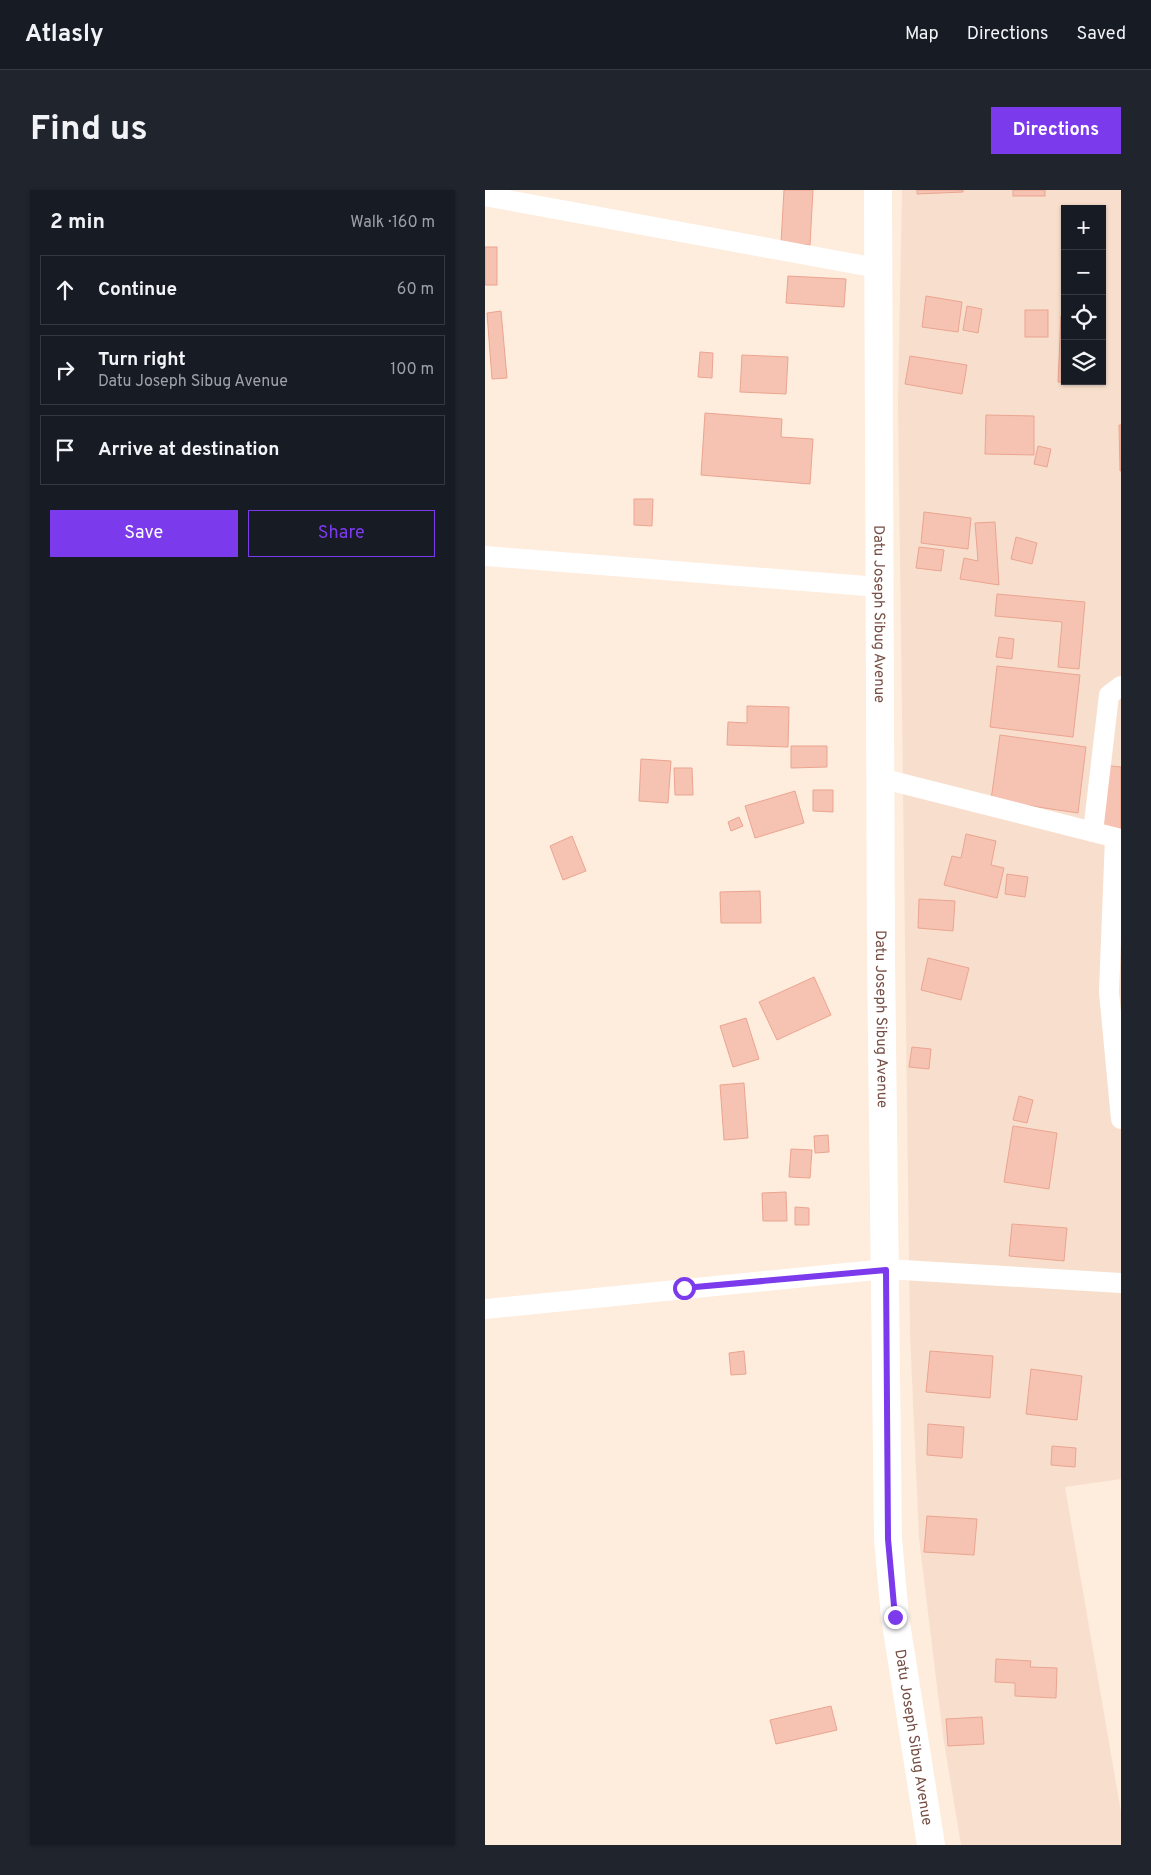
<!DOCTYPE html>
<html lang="en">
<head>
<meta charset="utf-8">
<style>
  :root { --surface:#171b24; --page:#20242c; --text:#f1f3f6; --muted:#9ea1a6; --line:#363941; --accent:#7c3aed }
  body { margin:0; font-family:Overpass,sans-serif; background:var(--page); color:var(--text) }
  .controls { position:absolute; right:15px; top:15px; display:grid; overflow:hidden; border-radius:0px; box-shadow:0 1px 4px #0004 }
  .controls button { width:45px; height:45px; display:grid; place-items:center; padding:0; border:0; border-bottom:1px solid var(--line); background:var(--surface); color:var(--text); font:25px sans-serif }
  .stop { position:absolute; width:15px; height:15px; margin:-11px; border:4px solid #7c3aed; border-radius:50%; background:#fff }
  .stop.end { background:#7c3aed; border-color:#fff; box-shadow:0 1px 5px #0008 }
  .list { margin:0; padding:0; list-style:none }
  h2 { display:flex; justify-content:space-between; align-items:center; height:65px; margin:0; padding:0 20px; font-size:21px }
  h2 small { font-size:16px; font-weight:400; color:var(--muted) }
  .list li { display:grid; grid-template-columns:32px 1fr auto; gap:15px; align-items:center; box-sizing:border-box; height:70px; margin:0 10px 10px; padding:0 10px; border:1px solid var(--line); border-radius:0px }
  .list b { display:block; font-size:19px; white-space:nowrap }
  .list p { margin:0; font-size:16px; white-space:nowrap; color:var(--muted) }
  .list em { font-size:16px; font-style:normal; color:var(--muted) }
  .actions { display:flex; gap:10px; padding:15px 20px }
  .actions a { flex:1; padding:11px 0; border:1px solid var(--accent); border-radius:0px; text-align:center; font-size:18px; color:var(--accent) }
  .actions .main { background:var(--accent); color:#fff }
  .icon { flex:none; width:28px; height:28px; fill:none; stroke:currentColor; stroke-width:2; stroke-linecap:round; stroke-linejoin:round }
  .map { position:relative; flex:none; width:636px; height:1655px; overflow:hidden; border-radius:0px }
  header { display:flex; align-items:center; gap:30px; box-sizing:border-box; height:70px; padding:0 25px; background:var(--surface); border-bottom:1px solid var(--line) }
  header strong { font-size:24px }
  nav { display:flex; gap:28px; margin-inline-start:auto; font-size:18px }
  .intro { display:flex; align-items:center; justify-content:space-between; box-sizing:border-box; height:120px; padding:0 30px }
  h1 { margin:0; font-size:35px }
  .button { padding:12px 22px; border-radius:0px; background:var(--accent); color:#fff; font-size:18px; font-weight:700 }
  main { display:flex; gap:30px; padding:0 30px }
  aside { flex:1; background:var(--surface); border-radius:0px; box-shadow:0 1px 4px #0004 }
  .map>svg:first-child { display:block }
  .residential { fill:#f8dfcd; fill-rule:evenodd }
  .building { fill:#f6c2b1; stroke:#eaa591 }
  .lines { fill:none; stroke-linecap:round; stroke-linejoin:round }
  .street { stroke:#fff; stroke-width:20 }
  .secondary { stroke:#fff; stroke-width:28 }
  .route { stroke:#7c3aed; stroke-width:6 }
  .labels { text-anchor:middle; stroke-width:4.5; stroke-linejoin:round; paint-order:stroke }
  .street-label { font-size:15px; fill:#754d43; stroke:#fff0e4 }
</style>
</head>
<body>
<header>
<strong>Atlasly</strong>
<nav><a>Map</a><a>Directions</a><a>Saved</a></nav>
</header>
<div class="intro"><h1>Find us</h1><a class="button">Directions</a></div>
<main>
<aside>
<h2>2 min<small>Walk · 160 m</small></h2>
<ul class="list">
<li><svg class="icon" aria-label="ahead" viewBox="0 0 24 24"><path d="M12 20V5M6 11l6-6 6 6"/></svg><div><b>Continue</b></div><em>60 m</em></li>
<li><svg class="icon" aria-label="right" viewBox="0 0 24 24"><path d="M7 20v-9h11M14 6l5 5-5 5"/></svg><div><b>Turn right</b><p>Datu Joseph Sibug Avenue</p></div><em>100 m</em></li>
<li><svg class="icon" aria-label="arrive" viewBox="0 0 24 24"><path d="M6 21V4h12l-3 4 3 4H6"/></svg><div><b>Arrive at destination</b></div></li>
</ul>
<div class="actions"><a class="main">Save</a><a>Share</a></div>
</aside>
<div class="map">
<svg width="636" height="1655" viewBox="0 0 636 1655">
  <rect width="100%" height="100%" fill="#feecdc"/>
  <path class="residential" d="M417,0H636V1289L580,1297L636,1622V1655H476L458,1546L434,1348L425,1145L413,214ZM580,19H617V191H580Z"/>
  <g class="building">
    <polygon points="299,0 328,0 325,55 296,53"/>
    <polygon points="432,0 478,0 478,2 432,4"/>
    <rect x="528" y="0" width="32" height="6"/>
    <rect x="0" y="57" width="12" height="38"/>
    <polygon points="303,86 361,89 359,117 301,113"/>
    <polygon points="441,106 477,112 473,142 437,137"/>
    <polygon points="482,116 497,119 493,143 478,140"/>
    <rect x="540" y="120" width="23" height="27"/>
    <polygon points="16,121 22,188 7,189 2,123"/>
    <polygon points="576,126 580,126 580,191 617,191 617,194 573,192"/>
    <polygon points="617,128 619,128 617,180"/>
    <polygon points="215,162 228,163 227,188 213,187"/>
    <polygon points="257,165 303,167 301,204 255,202"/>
    <polygon points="425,166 482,175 477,204 420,194"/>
    <polygon points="220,223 297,229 296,247 328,249 325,294 216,285"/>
    <polygon points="501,225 549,226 549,265 500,264"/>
    <polygon points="634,235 636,235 636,281 635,281"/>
    <polygon points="553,256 566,259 562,277 549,274"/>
    <polygon points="149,309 168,309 167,336 149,335"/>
    <polygon points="439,322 486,328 483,359 436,353"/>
    <polygon points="510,332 514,395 475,389 479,368 493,371 490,333"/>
    <polygon points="531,347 552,353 547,374 526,369"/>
    <polygon points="434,357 459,360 456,381 431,378"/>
    <polygon points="512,404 600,412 594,479 573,477 577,432 510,426"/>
    <polygon points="514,447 529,449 527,469 511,467"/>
    <polygon points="512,476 595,485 588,547 505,537"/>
    <polygon points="262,516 304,517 303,557 242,555 243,532 262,533"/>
    <polygon points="515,545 601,557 593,623 506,610"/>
    <polygon points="306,556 342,556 342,577 306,578"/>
    <polygon points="156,569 186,571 183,613 154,611"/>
    <polygon points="617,575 636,577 636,643 611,640"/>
    <polygon points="189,578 207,578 208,605 190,605"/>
    <polygon points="328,600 348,600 348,622 328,621"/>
    <polygon points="310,601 319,633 270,648 260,616"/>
    <polygon points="254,627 258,636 246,641 243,632"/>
    <polygon points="481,644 511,651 506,675 519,678 512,708 459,695 467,666 476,668"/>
    <polygon points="87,646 101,681 78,690 65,656"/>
    <polygon points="522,684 543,687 540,707 520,704"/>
    <polygon points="275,701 276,733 236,733 235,702"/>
    <polygon points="434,709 470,711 468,741 433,738"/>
    <polygon points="443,768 484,778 476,810 436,800"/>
    <polygon points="329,787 346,825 292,850 274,812"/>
    <polygon points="261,828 274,869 248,877 235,836"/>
    <polygon points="427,857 446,859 444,879 424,877"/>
    <polygon points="259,893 263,948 239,950 235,895"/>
    <polygon points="534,906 548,910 542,933 528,930"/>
    <polygon points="528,936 572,943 564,999 519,992"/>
    <polygon points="343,945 344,962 330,963 329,946"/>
    <polygon points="306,959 327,960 325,988 304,987"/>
    <polygon points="301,1002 302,1031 278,1031 277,1003"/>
    <polygon points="310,1017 324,1018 324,1035 310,1035"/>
    <polygon points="527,1034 582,1038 579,1071 524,1066"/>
    <polygon points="259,1161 261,1184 246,1185 244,1163"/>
    <polygon points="445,1161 508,1166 505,1208 441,1202"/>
    <polygon points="546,1179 597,1186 592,1230 541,1224"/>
    <polygon points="443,1234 479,1237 477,1268 442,1265"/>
    <polygon points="567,1256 591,1258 590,1277 566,1275"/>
    <polygon points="442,1326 492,1329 489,1365 439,1362"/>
    <polygon points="511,1469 546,1471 545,1477 572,1478 571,1508 530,1506 530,1493 510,1492"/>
    <polygon points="346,1516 352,1540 291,1554 285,1530"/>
    <polygon points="497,1527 499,1554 463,1556 461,1529"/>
  </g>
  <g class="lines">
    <g class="street">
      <polyline points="0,6 392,78"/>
      <polyline points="0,366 394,397"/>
      <polyline points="395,588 636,649"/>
      <polyline points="608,642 624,505 636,496"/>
      <polyline points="630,648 624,802 636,929"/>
      <polyline points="0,1119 401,1079 636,1093"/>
    </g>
    <path class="secondary" id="s1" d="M393,0L396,768L403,1349L410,1427L446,1655"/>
  </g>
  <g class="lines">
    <polyline class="route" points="199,1098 401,1080 403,1349 410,1427"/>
  </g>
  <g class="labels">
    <g class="street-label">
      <text dy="5" stroke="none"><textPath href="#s1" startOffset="424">Datu Joseph Sibug Avenue</textPath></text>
      <text dy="5" stroke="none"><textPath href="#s1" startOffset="829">Datu Joseph Sibug Avenue</textPath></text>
      <text dy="5" stroke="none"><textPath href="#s1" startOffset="1549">Datu Joseph Sibug Avenue</textPath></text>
    </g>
  </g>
</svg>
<div class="controls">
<button>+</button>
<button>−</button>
<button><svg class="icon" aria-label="locate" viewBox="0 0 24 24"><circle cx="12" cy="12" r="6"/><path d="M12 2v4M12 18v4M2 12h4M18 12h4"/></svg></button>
<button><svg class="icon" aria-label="layers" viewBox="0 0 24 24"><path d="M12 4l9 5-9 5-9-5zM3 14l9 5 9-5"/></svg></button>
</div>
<div class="stop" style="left:199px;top:1098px"></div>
<div class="stop end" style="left:410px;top:1427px"></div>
</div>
</main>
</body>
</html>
